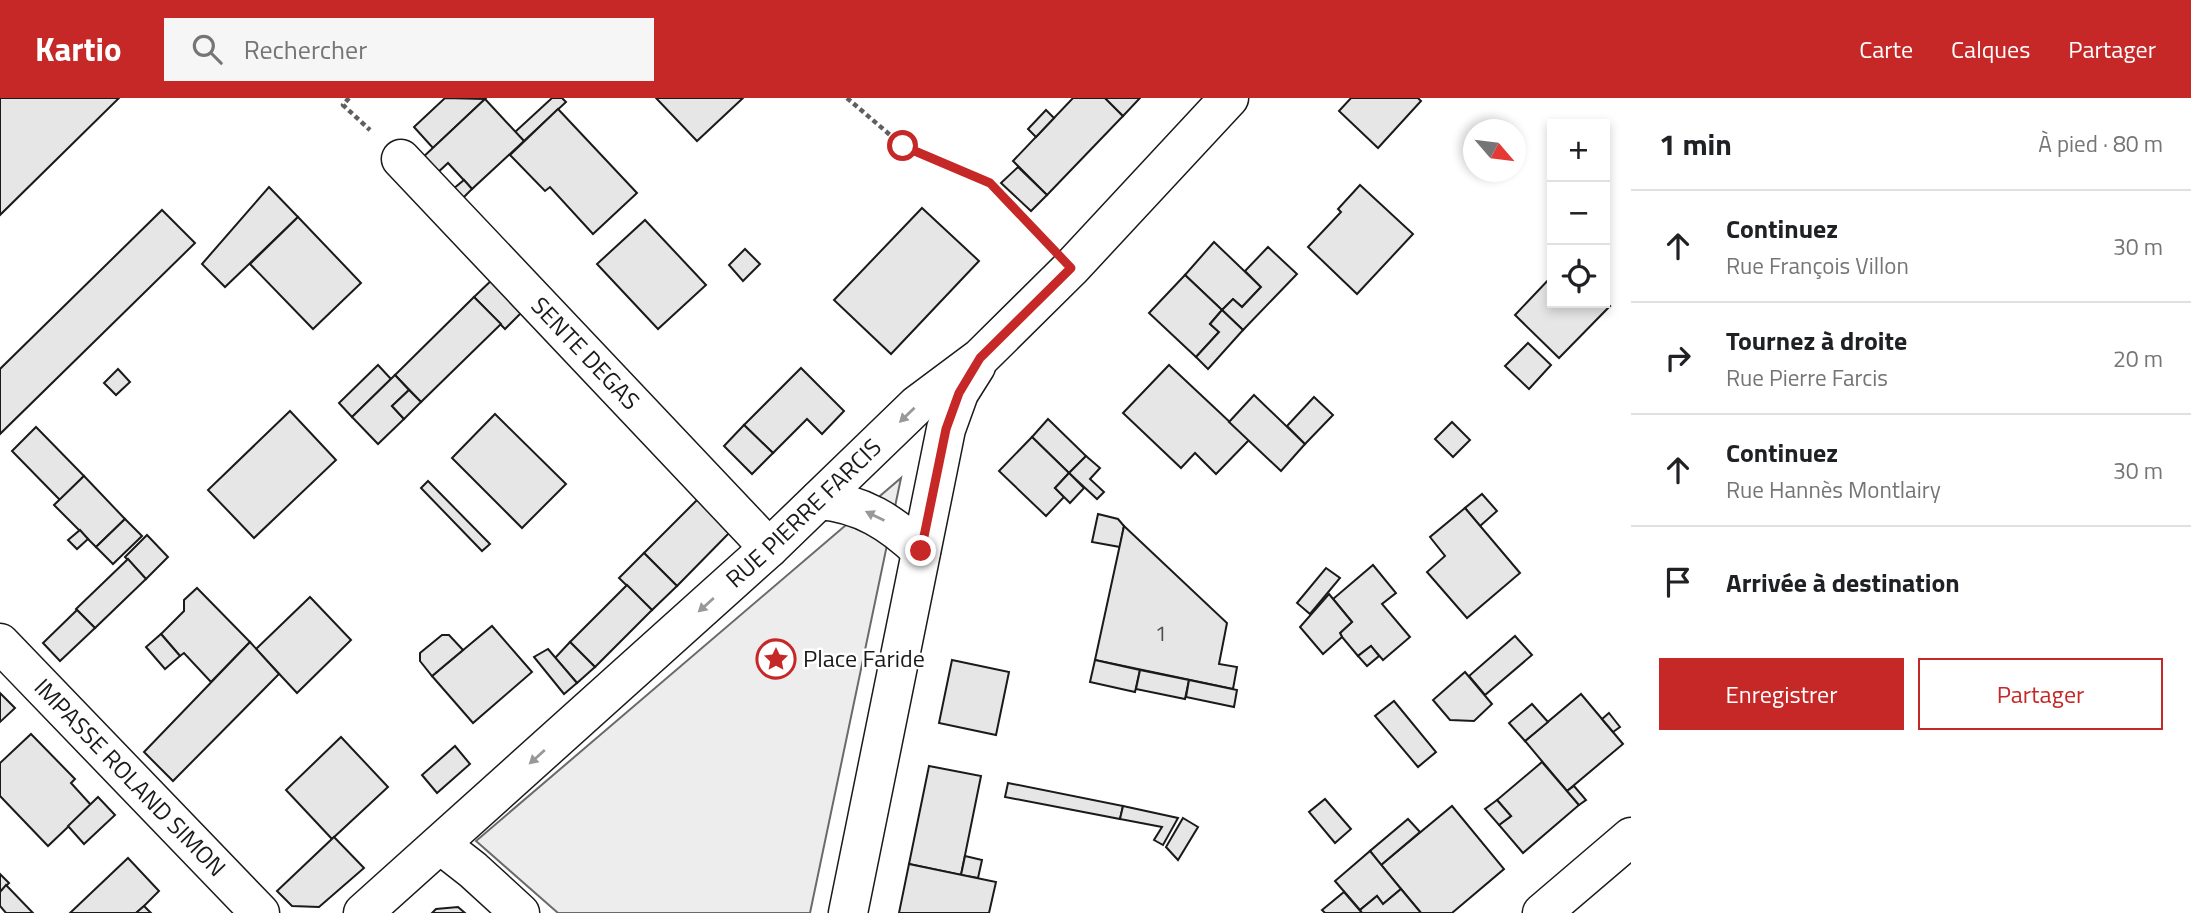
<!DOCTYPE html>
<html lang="fr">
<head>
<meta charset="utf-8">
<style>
  :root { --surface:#fff; --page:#f6f6f6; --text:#202124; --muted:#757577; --line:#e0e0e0; --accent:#c62828 }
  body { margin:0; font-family:"Titillium Web",sans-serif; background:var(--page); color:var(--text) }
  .controls { position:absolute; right:21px; top:21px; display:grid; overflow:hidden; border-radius:0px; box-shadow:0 4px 10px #0003 }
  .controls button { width:63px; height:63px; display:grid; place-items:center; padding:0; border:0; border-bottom:2px solid var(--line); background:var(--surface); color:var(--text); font:35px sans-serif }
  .compass { position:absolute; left:1463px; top:21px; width:63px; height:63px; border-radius:50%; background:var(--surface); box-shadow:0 4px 10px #0003; rotate:118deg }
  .stop { position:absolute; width:21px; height:21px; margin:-16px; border:5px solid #c62828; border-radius:50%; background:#fff }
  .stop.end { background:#c62828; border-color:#fff; box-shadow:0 2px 7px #0008 }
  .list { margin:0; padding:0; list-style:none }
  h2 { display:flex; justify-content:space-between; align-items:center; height:91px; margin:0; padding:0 28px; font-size:30px }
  h2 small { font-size:23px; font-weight:400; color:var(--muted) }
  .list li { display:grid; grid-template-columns:46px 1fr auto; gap:21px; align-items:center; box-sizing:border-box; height:112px; padding:0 28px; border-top:2px solid var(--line) }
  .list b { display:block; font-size:26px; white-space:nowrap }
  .list p { margin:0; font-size:23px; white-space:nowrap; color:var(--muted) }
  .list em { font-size:23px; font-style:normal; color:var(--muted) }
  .actions { display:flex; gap:14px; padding:21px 28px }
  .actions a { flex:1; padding:16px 0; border:2px solid var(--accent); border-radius:0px; text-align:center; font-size:24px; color:var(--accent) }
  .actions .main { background:var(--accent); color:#fff }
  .icon { flex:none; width:38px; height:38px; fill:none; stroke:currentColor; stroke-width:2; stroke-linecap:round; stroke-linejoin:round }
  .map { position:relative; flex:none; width:1631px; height:815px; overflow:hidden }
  header { display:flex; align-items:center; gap:42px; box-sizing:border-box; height:98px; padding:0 35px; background:var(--accent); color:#fff }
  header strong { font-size:33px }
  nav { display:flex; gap:38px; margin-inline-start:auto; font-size:24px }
  .search { width:490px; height:63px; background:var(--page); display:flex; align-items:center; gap:18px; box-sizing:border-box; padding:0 24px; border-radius:0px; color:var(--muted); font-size:26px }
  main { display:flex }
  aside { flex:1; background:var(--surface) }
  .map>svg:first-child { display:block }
  .built { fill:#ededed; stroke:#6a6a6a; stroke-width:2 }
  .building { fill:#e6e6e6; stroke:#1a1a1a; stroke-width:2 }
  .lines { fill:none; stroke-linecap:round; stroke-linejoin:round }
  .minor-casing { stroke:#1a1a1a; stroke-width:41 }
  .path { stroke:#5f5f5f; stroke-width:4.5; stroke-dasharray:5 3.5; stroke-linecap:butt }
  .minor { stroke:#fff; stroke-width:38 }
  .oneway { fill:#989898 }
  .route { stroke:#c62828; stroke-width:9 }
  .labels { text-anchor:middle; stroke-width:5; stroke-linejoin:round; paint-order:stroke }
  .number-label { font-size:21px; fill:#4d4d4d }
  .street-label { font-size:24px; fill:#1a1a1a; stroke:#fff }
  .poi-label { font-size:24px; fill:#1a1a1a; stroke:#fff; text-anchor:start }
</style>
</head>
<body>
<header>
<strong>Kartio</strong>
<div class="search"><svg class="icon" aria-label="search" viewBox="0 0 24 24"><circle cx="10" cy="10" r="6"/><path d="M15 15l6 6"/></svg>Rechercher</div>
<nav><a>Carte</a><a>Calques</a><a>Partager</a></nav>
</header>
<main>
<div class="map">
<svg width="1631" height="815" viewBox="0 0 1631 815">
  <rect width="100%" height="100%" fill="#fff"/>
  <polygon class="built" points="901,380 810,815 558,815 476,743"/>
  <g class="building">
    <polygon points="0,0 119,0 0,117"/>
    <polygon points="445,0 485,1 433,50 414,29"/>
    <polygon points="552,0 562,0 566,4 524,43 515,34"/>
    <polygon points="656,0 743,0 697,43"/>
    <polygon points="1073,0 1105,0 1123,18 1047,97 1013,63"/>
    <polygon points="1105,0 1140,0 1123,18"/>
    <polygon points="1351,0 1418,0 1421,3 1378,50 1339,13"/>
    <polygon points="485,1 524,43 472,91 448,65 435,77 420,62"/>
    <polygon points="558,11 637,95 593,136 550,89 545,93 510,57"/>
    <polygon points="1046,12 1054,20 1036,39 1028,31"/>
    <polygon points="1018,69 1047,97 1031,113 1001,85"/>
    <polygon points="464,82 472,91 462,101 453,91"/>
    <polygon points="1360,87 1413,136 1357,196 1308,149 1341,114 1338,111"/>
    <polygon points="269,89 298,119 225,189 202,166"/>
    <polygon points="922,110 979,163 891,256 834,202"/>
    <polygon points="162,112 195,145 0,336 0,271"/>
    <polygon points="298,119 361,185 313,231 250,166"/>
    <polygon points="645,122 706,187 658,231 597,166"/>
    <polygon points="1214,144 1261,189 1242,209 1233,201 1222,212 1185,177"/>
    <polygon points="1268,149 1297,176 1243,232 1222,212 1233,201 1242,209 1261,189 1245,173"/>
    <polygon points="745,151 760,166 743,183 729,167"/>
    <polygon points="1185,177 1222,212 1210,226 1219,234 1196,259 1149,215"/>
    <polygon points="496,178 527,209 505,231 474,199"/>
    <polygon points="1552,178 1552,205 1605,204 1610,208 1559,260 1515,217"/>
    <polygon points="474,199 501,226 421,304 395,277"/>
    <polygon points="1222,212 1243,232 1208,271 1196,259 1219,234 1210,226"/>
    <polygon points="1528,245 1551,267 1529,291 1505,268"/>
    <polygon points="378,267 391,281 352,319 339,305"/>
    <polygon points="1169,267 1249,342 1216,376 1195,355 1181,370 1123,315"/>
    <polygon points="801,270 844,313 822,336 807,321 773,355 744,327"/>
    <polygon points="118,271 130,284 116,297 104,285"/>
    <polygon points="395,277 409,292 392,308 404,321 378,346 352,319"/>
    <polygon points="409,292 421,304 404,321 392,308"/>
    <polygon points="1254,297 1305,346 1281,373 1229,324"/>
    <polygon points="1314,299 1333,317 1305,346 1287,328"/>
    <polygon points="290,313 336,362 254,440 208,392"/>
    <polygon points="495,316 566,386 522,430 452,360"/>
    <polygon points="1048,321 1086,358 1069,375 1032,339"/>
    <polygon points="1452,324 1470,342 1453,359 1435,341"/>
    <polygon points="744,327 773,355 752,376 724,348"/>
    <polygon points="36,329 84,378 60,402 12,353"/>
    <polygon points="1032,339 1069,375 1055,390 1064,399 1046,418 999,373"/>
    <polygon points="1086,358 1100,370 1090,381 1104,394 1097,401 1069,375"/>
    <polygon points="1069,375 1084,390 1070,405 1055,390"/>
    <polygon points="84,378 125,421 96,449 54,407"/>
    <polygon points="428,383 490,446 482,453 421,390"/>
    <polygon points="704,395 736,428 677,488 644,455"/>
    <polygon points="1482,396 1497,413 1480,428 1465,410"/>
    <polygon points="1465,410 1520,475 1467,520 1427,474 1445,458 1430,439"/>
    <polygon points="1098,416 1118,421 1124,428 1120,449 1092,444"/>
    <polygon points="125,421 142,438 113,466 96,449"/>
    <polygon points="1124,428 1227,525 1219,566 1237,569 1233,591 1095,562"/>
    <polygon points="80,432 88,441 77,451 68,442"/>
    <polygon points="147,437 168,459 146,481 125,459"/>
    <polygon points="644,455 677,488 652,512 619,480"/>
    <polygon points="128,461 146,481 95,530 76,511"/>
    <polygon points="1373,467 1396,495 1382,506 1410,539 1383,562 1371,548 1358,558 1342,539 1340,535 1352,524 1333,501"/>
    <polygon points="1326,470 1340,480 1310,516 1297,505"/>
    <polygon points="627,487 652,512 595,569 570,544"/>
    <polygon points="197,490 250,544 211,584 184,555 180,558 161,536 184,513 184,502"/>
    <polygon points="1329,496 1352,524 1340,535 1342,539 1323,556 1300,529"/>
    <polygon points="310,499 351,542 297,595 256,551"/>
    <polygon points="77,512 95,530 60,563 43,545"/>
    <polygon points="492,528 532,574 473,625 432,578"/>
    <polygon points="161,536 180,558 165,571 146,549"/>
    <polygon points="442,537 449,537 463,552 432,578 420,563 420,555"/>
    <polygon points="1515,538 1532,557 1485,597 1469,578"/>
    <polygon points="250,544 279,576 173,683 144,654"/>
    <polygon points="570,544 595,569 577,585 555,560"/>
    <polygon points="1371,548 1379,558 1367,568 1358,558"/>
    <polygon points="548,551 577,585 564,596 534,559"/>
    <polygon points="952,562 1009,574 996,637 939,625"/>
    <polygon points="1095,562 1140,572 1135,594 1090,584"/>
    <polygon points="1140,572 1189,582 1185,601 1136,591"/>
    <polygon points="1465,574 1492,606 1474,623 1450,622 1433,602"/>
    <polygon points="1189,582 1237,592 1234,609 1186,599"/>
    <polygon points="0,595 15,610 0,624"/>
    <polygon points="1581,596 1623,646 1567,693 1525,643"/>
    <polygon points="1394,603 1436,654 1418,669 1375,618"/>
    <polygon points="1532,606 1548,624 1525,643 1509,625"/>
    <polygon points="1609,615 1620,629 1613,634 1602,621"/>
    <polygon points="31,636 75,681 71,685 91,707 48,748 0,698 0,665"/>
    <polygon points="341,639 388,689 332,741 286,692"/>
    <polygon points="455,648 470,666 437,695 422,677"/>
    <polygon points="1542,664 1579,707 1523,755 1499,727 1511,718 1497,702"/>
    <polygon points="929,668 981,678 961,777 909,766"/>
    <polygon points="1008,685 1123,708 1120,721 1005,699"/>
    <polygon points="1574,688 1586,702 1579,707 1567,693"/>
    <polygon points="98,699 115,717 84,746 68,728"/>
    <polygon points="1325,701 1351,731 1335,745 1309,714"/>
    <polygon points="1497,702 1511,718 1499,727 1485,711"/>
    <polygon points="1123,708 1178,720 1163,747 1154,742 1162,729 1120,721"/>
    <polygon points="1452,708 1504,771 1452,815 1421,815 1381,767"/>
    <polygon points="1183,720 1198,729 1178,762 1166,749"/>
    <polygon points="1408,721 1420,734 1381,767 1370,753"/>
    <polygon points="334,739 364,770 319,809 292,808 277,793"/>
    <polygon points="1370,753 1401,791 1383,806 1377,798 1360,812 1335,783"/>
    <polygon points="965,758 982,762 978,780 961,777"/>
    <polygon points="128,760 159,793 144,808 136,815 70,815"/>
    <polygon points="909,766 996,784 989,815 899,815"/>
    <polygon points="0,776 9,785 0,794"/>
    <polygon points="6,787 33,815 6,815 0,808 0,794"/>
    <polygon points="1401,791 1421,815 1362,815 1360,812 1377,798 1383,806"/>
    <polygon points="1344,794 1362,815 1325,815 1322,812"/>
    <polygon points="144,808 151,815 136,815"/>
    <polygon points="458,809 465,815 432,815 436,811"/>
  </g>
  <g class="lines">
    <g class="minor-casing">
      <g id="minor">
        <path id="s1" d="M401,61L769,450"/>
        <path d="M819,402C861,405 892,425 921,453"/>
        <path id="s2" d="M0,545L260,815"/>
        <polyline points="441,747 473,772 520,815"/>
        <path id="s3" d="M363,815L769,450L917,307L980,260L1071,170L1229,0"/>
        <polyline points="848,815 946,331 959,295 976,268"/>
        <polyline points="1542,815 1631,739"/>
      </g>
    </g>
    <g class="path">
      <polyline points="349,0 343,7 370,32"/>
      <polyline points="847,0 903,48 990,85 1040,138"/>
    </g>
    <use href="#minor" class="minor"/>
  </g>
  <defs><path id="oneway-solid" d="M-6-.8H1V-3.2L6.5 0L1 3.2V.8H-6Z" transform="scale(1.75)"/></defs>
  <g class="oneway">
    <use href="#oneway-solid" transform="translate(907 317) rotate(136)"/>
    <use href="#oneway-solid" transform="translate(875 418) rotate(-154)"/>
    <use href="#oneway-solid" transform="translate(706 507) rotate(138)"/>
    <use href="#oneway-solid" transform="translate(537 659) rotate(138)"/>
  </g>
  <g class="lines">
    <polyline class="route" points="903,48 990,85 1071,170 980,260 959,295 946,331 921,453"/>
  </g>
  <defs>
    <g id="sight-ring" transform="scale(2.0125)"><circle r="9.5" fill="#fff" stroke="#c62828" stroke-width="1.5"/><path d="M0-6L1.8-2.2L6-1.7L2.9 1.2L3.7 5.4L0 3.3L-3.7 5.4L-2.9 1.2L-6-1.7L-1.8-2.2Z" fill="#c62828"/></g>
  </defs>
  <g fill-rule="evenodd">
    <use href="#sight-ring" x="776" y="561"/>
  </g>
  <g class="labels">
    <g class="number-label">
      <text x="1161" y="543">1</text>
    </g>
    <g class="street-label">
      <text dy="8" stroke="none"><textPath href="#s1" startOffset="268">SENTE DEGAS</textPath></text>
      <text dy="8" stroke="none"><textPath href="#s3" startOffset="595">RUE PIERRE FARCIS</textPath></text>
      <text dy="8" stroke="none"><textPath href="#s2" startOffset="187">IMPASSE ROLAND SIMON</textPath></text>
    </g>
    <g class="poi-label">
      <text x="803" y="569">Place Faride</text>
    </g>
  </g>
</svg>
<div class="controls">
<button>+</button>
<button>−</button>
<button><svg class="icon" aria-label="locate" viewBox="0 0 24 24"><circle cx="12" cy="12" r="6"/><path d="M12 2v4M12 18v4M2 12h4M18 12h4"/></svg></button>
</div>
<svg class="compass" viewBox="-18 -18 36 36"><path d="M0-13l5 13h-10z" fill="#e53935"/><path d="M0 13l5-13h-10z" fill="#757577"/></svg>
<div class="stop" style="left:903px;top:48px"></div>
<div class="stop end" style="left:921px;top:453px"></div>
</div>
<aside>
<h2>1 min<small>À pied · 80 m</small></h2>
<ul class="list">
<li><svg class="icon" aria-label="ahead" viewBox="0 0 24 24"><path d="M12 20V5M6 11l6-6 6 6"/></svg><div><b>Continuez</b><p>Rue François Villon</p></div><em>30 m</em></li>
<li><svg class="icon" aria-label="right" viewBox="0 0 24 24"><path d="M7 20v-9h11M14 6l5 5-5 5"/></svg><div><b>Tournez à droite</b><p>Rue Pierre Farcis</p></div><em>20 m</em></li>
<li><svg class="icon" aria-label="ahead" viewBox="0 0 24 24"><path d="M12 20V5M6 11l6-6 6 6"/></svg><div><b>Continuez</b><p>Rue Hannès Montlairy</p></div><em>30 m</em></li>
<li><svg class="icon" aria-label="arrive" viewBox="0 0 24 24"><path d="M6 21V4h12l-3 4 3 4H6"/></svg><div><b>Arrivée à destination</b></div></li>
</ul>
<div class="actions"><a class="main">Enregistrer</a><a>Partager</a></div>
</aside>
</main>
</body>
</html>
